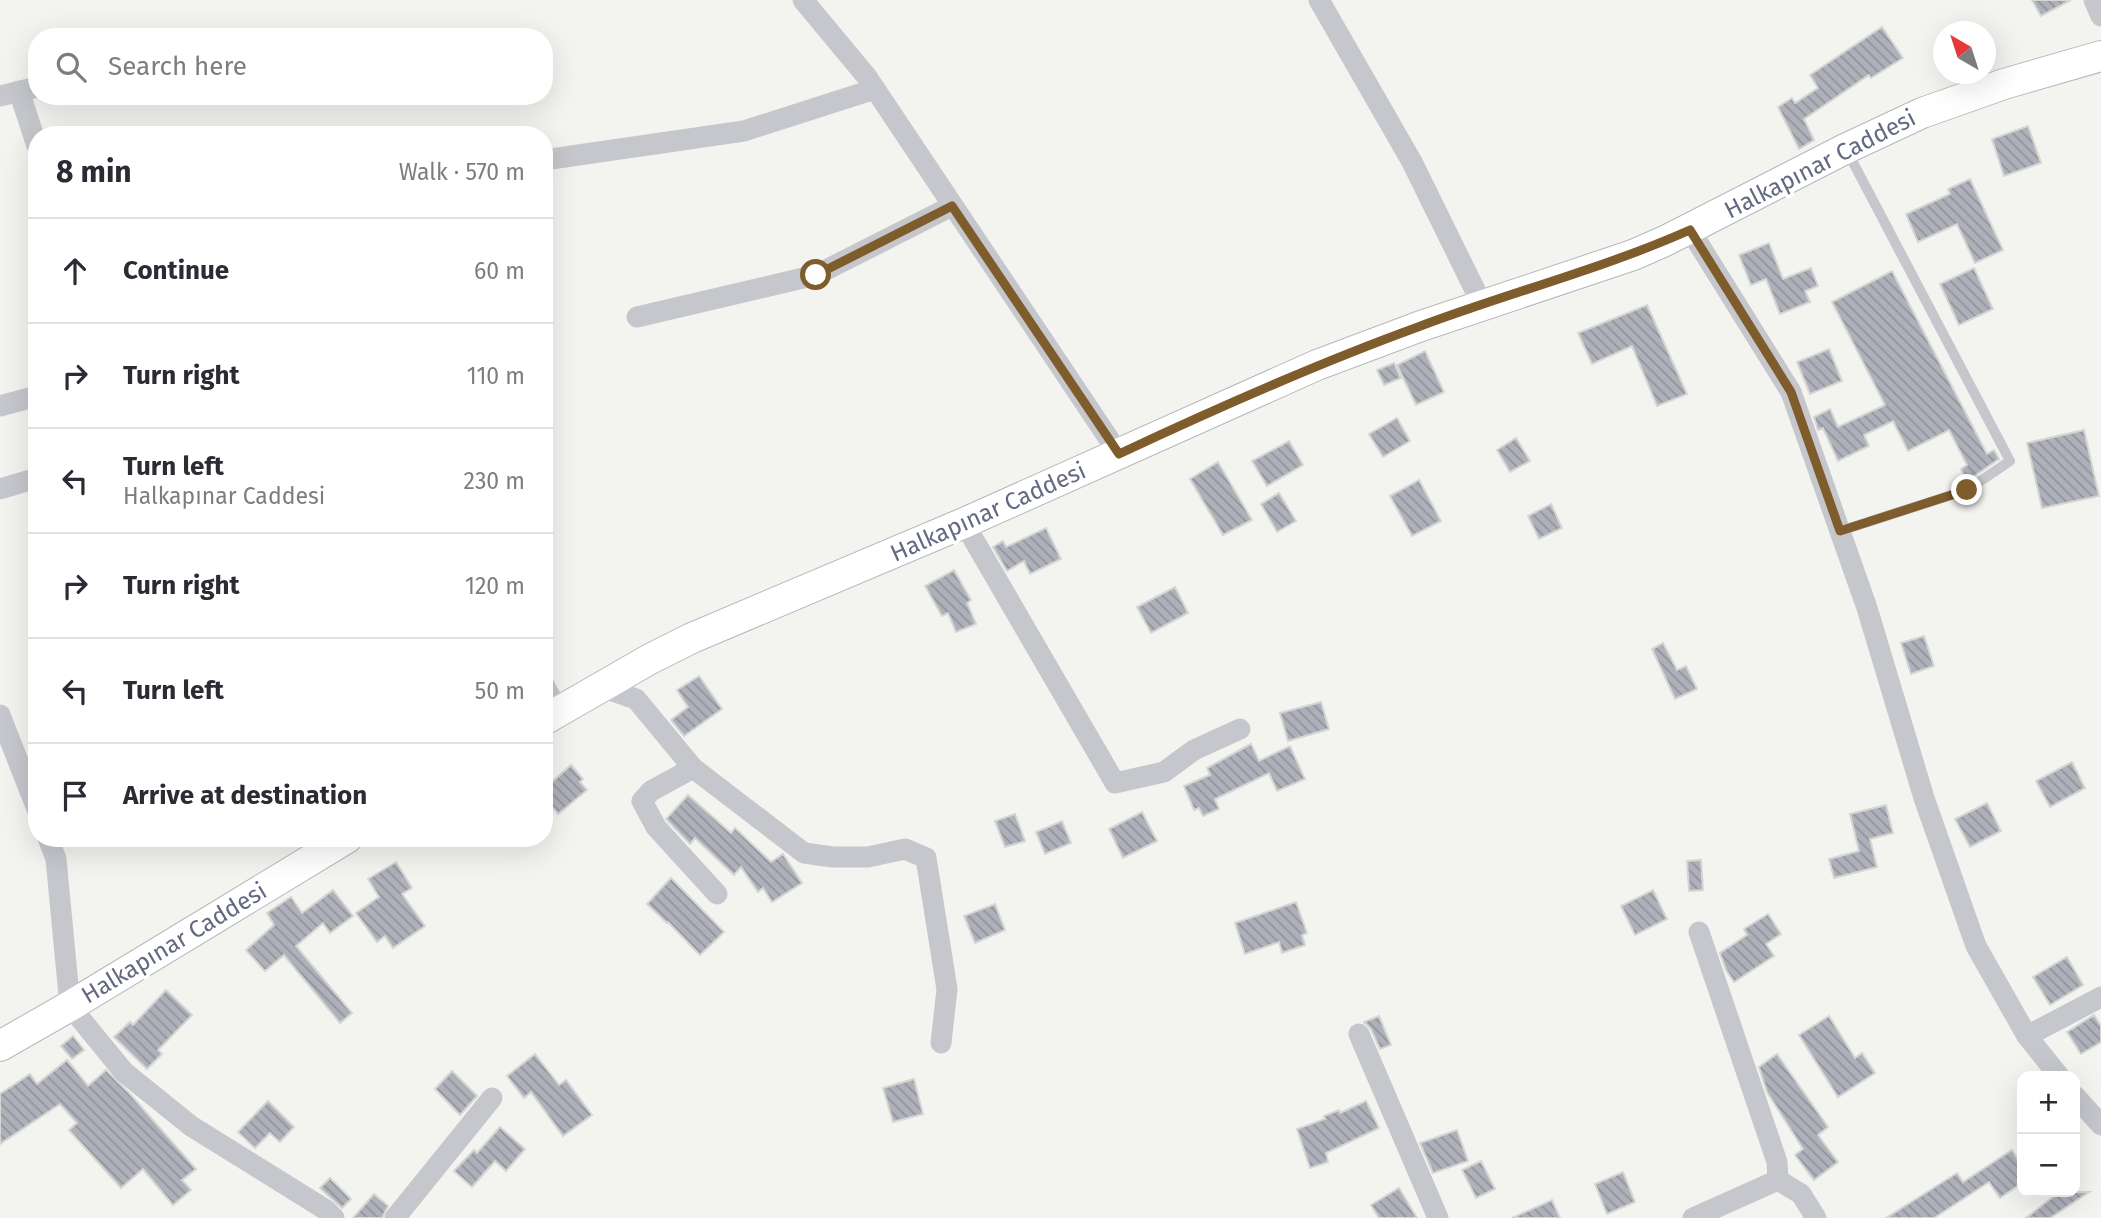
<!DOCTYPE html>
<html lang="en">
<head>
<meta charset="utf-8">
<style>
  :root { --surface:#fff; --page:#f7f7f7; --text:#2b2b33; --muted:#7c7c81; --line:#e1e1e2 }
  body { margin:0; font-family:"Fira Sans",sans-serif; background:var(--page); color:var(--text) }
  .controls { position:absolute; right:21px; bottom:21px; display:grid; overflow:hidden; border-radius:14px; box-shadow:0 7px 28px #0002 }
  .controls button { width:63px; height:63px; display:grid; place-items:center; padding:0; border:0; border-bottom:2px solid var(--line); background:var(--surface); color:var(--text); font:35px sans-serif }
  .compass { position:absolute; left:1933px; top:21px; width:63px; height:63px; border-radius:50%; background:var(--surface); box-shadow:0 7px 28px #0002; rotate:321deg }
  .stop { position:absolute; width:21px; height:21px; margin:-16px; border:5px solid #7e5c2b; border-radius:50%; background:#fff }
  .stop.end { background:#7e5c2b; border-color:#fff; box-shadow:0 2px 7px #0008 }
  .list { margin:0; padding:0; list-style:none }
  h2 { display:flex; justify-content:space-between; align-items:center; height:91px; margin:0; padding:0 28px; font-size:30px }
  h2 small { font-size:23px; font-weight:400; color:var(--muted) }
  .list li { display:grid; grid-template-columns:46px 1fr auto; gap:21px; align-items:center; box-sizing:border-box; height:105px; padding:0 28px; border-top:2px solid var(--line) }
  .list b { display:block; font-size:26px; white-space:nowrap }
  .list p { margin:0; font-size:23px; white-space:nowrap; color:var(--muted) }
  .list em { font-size:23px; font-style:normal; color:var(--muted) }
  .icon { flex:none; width:38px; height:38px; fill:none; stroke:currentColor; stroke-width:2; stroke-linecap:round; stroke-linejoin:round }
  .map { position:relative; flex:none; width:2101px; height:1218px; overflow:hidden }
  .search { position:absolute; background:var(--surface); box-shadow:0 7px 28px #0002; left:28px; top:28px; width:525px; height:77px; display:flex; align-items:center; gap:18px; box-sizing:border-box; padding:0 24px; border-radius:28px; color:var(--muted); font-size:26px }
  .panel { position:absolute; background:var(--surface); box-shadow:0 7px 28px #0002; left:28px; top:126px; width:525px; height:721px; border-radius:28px }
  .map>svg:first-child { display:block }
  .building { fill:url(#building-back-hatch); stroke:#d5d6d3; stroke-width:2 }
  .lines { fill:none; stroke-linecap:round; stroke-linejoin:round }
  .secondary-casing { stroke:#b6b7be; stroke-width:32 }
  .lane { stroke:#c6c7cc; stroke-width:10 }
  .street { stroke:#c6c7cc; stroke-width:21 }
  .secondary { stroke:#fff; stroke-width:30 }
  .route { stroke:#7e5c2b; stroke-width:9 }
  .labels { text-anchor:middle; stroke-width:7; stroke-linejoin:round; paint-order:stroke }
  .street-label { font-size:24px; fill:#636981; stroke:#fff }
</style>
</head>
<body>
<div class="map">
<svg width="2101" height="1218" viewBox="0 0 2101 1218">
  <defs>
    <pattern id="building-back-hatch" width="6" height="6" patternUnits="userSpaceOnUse" patternTransform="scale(1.75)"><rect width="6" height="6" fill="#afb1ba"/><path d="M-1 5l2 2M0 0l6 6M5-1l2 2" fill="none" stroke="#92949d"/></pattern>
  </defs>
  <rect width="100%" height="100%" fill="#f3f4f0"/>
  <g class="building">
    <polygon points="2032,0 2071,0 2041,16"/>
    <polygon points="1882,27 1903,58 1871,78 1869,75 1804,119 1814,140 1799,149 1778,107 1792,98 1795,103 1818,88 1810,75"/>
    <polygon points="2028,126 2041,163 2004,176 1992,139"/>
    <polygon points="1970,179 2003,250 1975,263 1957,224 1918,242 1906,214 1950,194 1948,189"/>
    <polygon points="1769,243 1783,279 1811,268 1818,286 1805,291 1810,302 1780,314 1766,279 1751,285 1739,255"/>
    <polygon points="1974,268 1993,309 1959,325 1940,284"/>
    <polygon points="1892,271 1987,454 1994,450 1999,459 1967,481 1961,469 1967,465 1949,430 1908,451 1893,421 1864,435 1869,446 1838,461 1823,428 1818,430 1814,417 1830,409 1838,427 1885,405 1832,302"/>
    <polygon points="1647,305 1687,394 1657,406 1632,346 1592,364 1578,333"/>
    <polygon points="1829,349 1842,381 1810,394 1797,362"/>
    <polygon points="1425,351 1444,392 1416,405 1397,365"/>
    <polygon points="1394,363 1401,378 1384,385 1377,370"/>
    <polygon points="1397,418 1410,441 1383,457 1369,434"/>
    <polygon points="2084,430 2099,496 2042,508 2027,443"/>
    <polygon points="1516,438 1530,461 1510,472 1497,450"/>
    <polygon points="1289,441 1303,465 1267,486 1252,461"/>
    <polygon points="1218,462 1252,520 1223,535 1190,479"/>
    <polygon points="1419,480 1441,521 1412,536 1390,496"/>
    <polygon points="1279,493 1296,521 1277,532 1261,504"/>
    <polygon points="1551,504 1562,528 1539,539 1528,516"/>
    <polygon points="1046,528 1061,559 1030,574 1024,561 1007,571 993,547 1003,541 1006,547"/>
    <polygon points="954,570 971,600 967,603 976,624 956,632 948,613 942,616 925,586"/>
    <polygon points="1175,587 1188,613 1151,633 1137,607"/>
    <polygon points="1924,636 1934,666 1911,674 1901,643"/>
    <polygon points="1663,643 1677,670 1686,666 1697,689 1675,699 1652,649"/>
    <polygon points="699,676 722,709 684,736 671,720 688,707 677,690"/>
    <polygon points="1321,702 1329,729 1288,741 1280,713"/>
    <polygon points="1251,744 1259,761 1290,746 1305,779 1277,791 1269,773 1215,799 1219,809 1203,816 1199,808 1194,810 1184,786 1210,775 1207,768"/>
    <polygon points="2072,762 2085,788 2050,807 2036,781"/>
    <polygon points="571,765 583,779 580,782 587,790 558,814 544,797 544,770 553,781"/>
    <polygon points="688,795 731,833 735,828 771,862 783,854 802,883 772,902 763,888 758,892 741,867 734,875 695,838 690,844 666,819"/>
    <polygon points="1987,803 2001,831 1970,847 1955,819"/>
    <polygon points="1886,805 1893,833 1870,839 1877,867 1834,878 1829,859 1859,851 1850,814"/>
    <polygon points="1142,812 1157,841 1123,858 1109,829"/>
    <polygon points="1015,814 1025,841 1005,847 995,821"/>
    <polygon points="1062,821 1071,843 1045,854 1036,832"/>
    <polygon points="1701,860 1703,890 1689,891 1687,861"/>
    <polygon points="396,862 412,888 402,894 425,926 393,948 385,936 377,942 356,913 379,897 368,879"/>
    <polygon points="671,878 724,932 700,955 668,922 667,923 647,904"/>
    <polygon points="333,890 353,916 330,933 323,923 296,946 352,1013 340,1023 284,955 265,971 246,950 274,925 267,913 291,897 302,913"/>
    <polygon points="1653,890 1667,919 1635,935 1621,906"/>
    <polygon points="1296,902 1307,933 1302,935 1305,945 1282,953 1279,942 1245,954 1235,923"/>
    <polygon points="995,904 1005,930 975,943 964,916"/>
    <polygon points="1768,914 1781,934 1766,944 1774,956 1734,982 1726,970 1720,953 1747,935 1744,929"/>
    <polygon points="2067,957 2083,985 2050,1005 2033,977"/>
    <polygon points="166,990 192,1015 158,1050 162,1054 147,1069 114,1037 130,1022 133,1025"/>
    <polygon points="2094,1015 2101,1026 2101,1042 2081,1054 2067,1032"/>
    <polygon points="1379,1016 1391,1045 1380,1049 1371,1029 1364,1022"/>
    <polygon points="1829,1016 1855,1058 1862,1053 1875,1073 1838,1097 1799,1035"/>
    <polygon points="73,1036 84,1050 72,1059 61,1046"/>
    <polygon points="535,1054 559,1085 566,1080 592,1115 563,1136 531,1092 524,1098 507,1076"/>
    <polygon points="1777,1054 1828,1127 1818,1135 1838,1162 1814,1180 1795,1155 1803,1149 1767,1092 1759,1067"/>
    <polygon points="67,1060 88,1086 106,1070 130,1094 196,1169 182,1180 191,1190 173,1205 143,1169 121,1188 69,1130 77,1123 60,1104 0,1144 0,1094 30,1074 37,1084"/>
    <polygon points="452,1071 477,1096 460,1115 435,1089"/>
    <polygon points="914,1079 923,1114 893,1122 883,1088"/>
    <polygon points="268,1101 294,1127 280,1142 270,1133 255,1148 238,1132"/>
    <polygon points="1366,1101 1379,1128 1326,1153 1328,1162 1310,1168 1297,1129 1325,1119 1324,1116 1339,1110 1340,1113"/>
    <polygon points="500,1127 525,1149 506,1171 495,1161 472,1187 454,1171 474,1150 477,1153"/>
    <polygon points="1457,1130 1468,1161 1433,1173 1420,1143"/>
    <polygon points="2012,1150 2022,1166 2022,1183 2000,1198 1989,1182 1934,1218 1886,1218 1957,1173 1963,1182"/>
    <polygon points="1481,1161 1495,1189 1476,1198 1462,1170"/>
    <polygon points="1623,1172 1635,1202 1607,1214 1595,1184"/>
    <polygon points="330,1178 351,1199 342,1208 320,1188"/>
    <polygon points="1399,1188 1417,1218 1379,1218 1371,1205"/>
    <polygon points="2059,1192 2089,1192 2050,1218 2026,1218"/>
    <polygon points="374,1194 388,1206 382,1218 353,1218"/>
    <polygon points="1552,1200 1560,1218 1512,1218"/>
  </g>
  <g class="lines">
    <g class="secondary-casing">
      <g id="secondary">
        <polyline points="544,720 650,659 692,638 964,523 1317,365 1421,326 1633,255 1665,241 1845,149 1922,113 2004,84 2101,56"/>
        <polyline points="0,1046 70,1006 347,838"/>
      </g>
    </g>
    <polyline class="lane" points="1840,531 1967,490 2010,461 1847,151"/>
    <g class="street">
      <polyline points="803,0 867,77 1119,454"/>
      <polyline points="1319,0 1412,162 1476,292"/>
      <polyline points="2094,0 2101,16"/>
      <polyline points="19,91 37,146"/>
      <polyline points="0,96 37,87"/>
      <polyline points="544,160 744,131 875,89"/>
      <polyline points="1690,230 1791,392 1867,608 1924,798 1976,946 2027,1036 2059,1076"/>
      <polyline points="637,317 816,275 952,206"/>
      <polyline points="0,406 37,396"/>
      <polyline points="0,489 37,478"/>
      <polyline points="964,523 1115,783 1164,772 1194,750 1240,729"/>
      <polyline points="544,685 558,711"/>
      <polyline points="601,687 636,699 693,768 804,853 833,857 868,857 905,849 926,858 947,989 941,1043"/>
      <polyline points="0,715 37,809"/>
      <polyline points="693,768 651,791 642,801 656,827 717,894"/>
      <polyline points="48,838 56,859 70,1006 124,1072 191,1126 326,1210 334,1218"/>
      <polyline points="1699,932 1777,1162 1778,1180"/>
      <polyline points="1359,1034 1438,1218"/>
      <polyline points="2027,1036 2101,997"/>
      <polyline points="2075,1096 2101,1125"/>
      <polyline points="395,1218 492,1098"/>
      <polyline points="1693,1218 1778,1180 1801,1194 1816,1218"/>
    </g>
    <use href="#secondary" class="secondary"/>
  </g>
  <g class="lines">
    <path class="route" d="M816,275L952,206L1119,454C1217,408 1316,364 1418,327C1508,293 1602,269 1690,230L1791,392L1840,531L1967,490"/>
  </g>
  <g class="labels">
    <g class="street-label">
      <text transform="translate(1820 164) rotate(-27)" y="8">Halkapınar Caddesi</text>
      <text transform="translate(988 512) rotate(-24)" y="8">Halkapınar Caddesi</text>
      <text transform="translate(174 943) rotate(-31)" y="8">Halkapınar Caddesi</text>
    </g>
  </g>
</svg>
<div class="controls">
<button>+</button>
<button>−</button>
</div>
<svg class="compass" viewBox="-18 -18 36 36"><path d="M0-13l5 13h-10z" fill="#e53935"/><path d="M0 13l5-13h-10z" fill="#7c7c81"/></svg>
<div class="stop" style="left:816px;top:275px"></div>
<div class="stop end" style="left:1967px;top:490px"></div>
<div class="search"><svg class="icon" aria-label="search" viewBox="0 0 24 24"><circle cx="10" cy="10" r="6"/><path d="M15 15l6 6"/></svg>Search here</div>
<section class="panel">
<h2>8 min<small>Walk · 570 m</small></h2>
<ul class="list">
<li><svg class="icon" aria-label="ahead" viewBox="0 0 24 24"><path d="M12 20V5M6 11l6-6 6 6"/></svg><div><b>Continue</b></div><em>60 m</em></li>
<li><svg class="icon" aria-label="right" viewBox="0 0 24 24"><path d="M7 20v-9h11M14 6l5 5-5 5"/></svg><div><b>Turn right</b></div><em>110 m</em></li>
<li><svg class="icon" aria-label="left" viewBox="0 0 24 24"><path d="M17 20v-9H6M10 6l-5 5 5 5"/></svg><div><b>Turn left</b><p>Halkapınar Caddesi</p></div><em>230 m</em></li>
<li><svg class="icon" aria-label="right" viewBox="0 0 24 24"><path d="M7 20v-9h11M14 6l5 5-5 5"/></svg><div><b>Turn right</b></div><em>120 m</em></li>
<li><svg class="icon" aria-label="left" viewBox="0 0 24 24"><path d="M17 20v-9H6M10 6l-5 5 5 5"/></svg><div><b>Turn left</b></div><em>50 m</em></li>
<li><svg class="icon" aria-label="arrive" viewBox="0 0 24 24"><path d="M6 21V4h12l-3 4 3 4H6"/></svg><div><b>Arrive at destination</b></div></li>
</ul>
</section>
</div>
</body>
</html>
